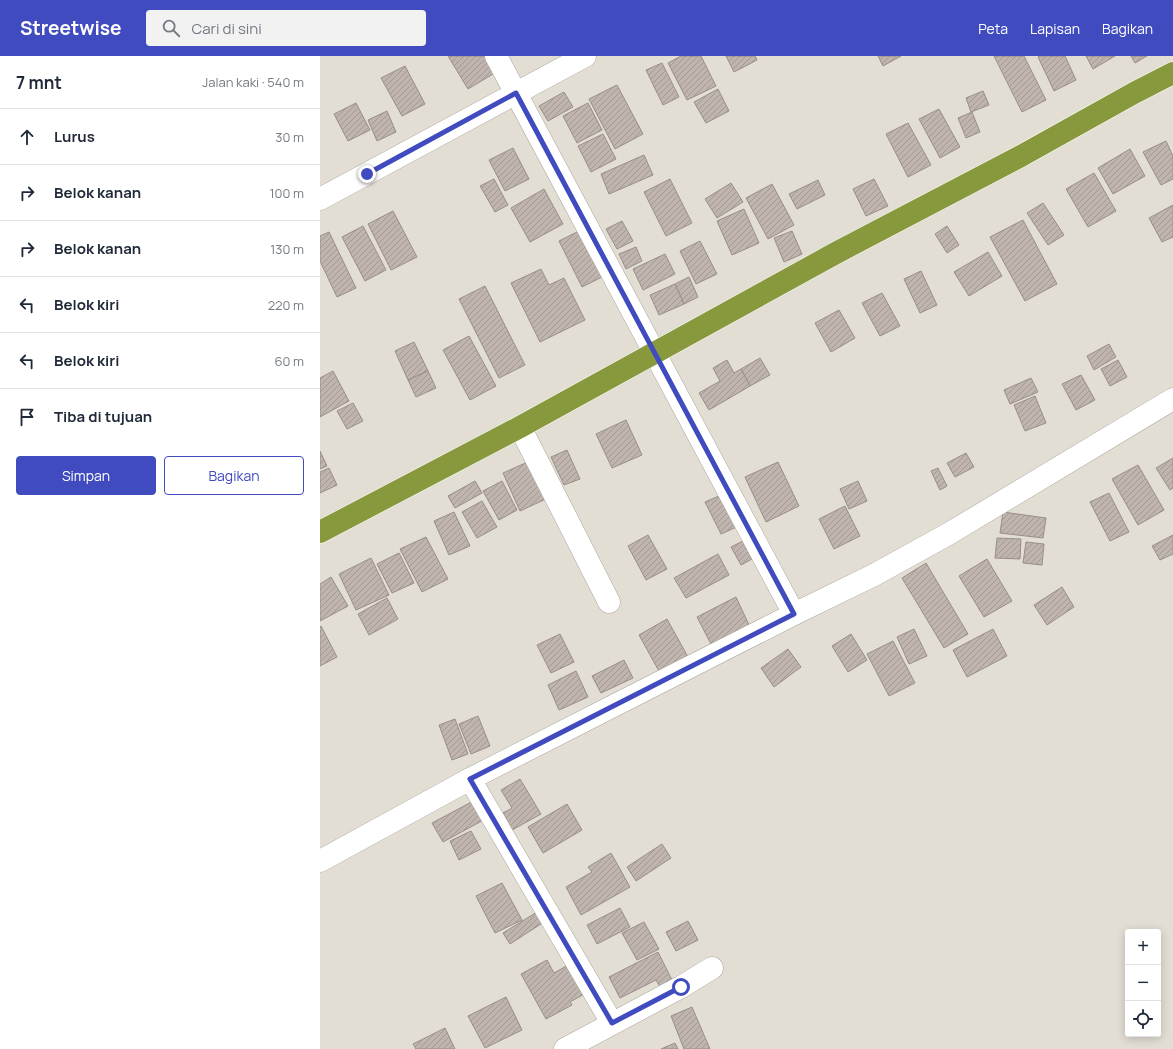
<!DOCTYPE html>
<html lang="id">
<head>
<meta charset="utf-8">
<style>
  :root { --surface:#fff; --page:#f2f2f3; --text:#1f2937; --muted:#747a83; --line:#e0e1e3; --accent:#404bbf }
  body { margin:0; font-family:Manrope,sans-serif; background:var(--page); color:var(--text) }
  .controls { position:absolute; right:12px; bottom:12px; display:grid; overflow:hidden; border-radius:4px; box-shadow:0 2px 10px #0003 }
  .controls button { width:36px; height:36px; display:grid; place-items:center; padding:0; border:0; border-bottom:1px solid var(--line); background:var(--surface); color:var(--text); font:20px sans-serif }
  .stop { position:absolute; width:12px; height:12px; margin:-9px; border:3px solid #404bbf; border-radius:50%; background:#fff }
  .stop.end { background:#404bbf; border-color:#fff; box-shadow:0 1px 4px #0008 }
  .list { margin:0; padding:0; list-style:none }
  h2 { display:flex; justify-content:space-between; align-items:center; height:52px; margin:0; padding:0 16px; font-size:17px }
  h2 small { font-size:13px; font-weight:400; color:var(--muted) }
  .list li { display:grid; grid-template-columns:26px 1fr auto; gap:12px; align-items:center; box-sizing:border-box; height:56px; padding:0 16px; border-top:1px solid var(--line) }
  .list b { display:block; font-size:15px; white-space:nowrap }
  .list em { font-size:13px; font-style:normal; color:var(--muted) }
  .actions { display:flex; gap:8px; padding:12px 16px }
  .actions a { flex:1; padding:9px 0; border:1px solid var(--accent); border-radius:4px; text-align:center; font-size:14px; color:var(--accent) }
  .actions .main { background:var(--accent); color:#fff }
  .icon { flex:none; width:22px; height:22px; fill:none; stroke:currentColor; stroke-width:2; stroke-linecap:round; stroke-linejoin:round }
  .map { position:relative; flex:none; width:853px; height:993px; overflow:hidden }
  header { display:flex; align-items:center; gap:24px; box-sizing:border-box; height:56px; padding:0 20px; background:var(--accent); color:#fff }
  header strong { font-size:19px }
  nav { display:flex; gap:22px; margin-inline-start:auto; font-size:14px }
  .search { width:280px; height:36px; background:var(--page); display:flex; align-items:center; gap:10px; box-sizing:border-box; padding:0 14px; border-radius:4px; color:var(--muted); font-size:15px }
  main { display:flex }
  aside { flex:1; background:var(--surface) }
  .map>svg:first-child { display:block }
  .building { fill:url(#building-hatch); stroke:#988e88 }
  .lines { fill:none; stroke-linecap:round; stroke-linejoin:round }
  .minor-casing { stroke:#aca79e; stroke-width:23 }
  .highway-casing { stroke:#fff; stroke-width:23 }
  .minor { stroke:#fff; stroke-width:22 }
  .highway { stroke:#87993c; stroke-width:22 }
  .route { stroke:#404bbf; stroke-width:5 }
</style>
</head>
<body>
<header>
<strong>Streetwise</strong>
<div class="search"><svg class="icon" aria-label="search" viewBox="0 0 24 24"><circle cx="10" cy="10" r="6"/><path d="M15 15l6 6"/></svg>Cari di sini</div>
<nav><a>Peta</a><a>Lapisan</a><a>Bagikan</a></nav>
</header>
<main>
<aside>
<h2>7 mnt<small>Jalan kaki · 540 m</small></h2>
<ul class="list">
<li><svg class="icon" aria-label="ahead" viewBox="0 0 24 24"><path d="M12 20V5M6 11l6-6 6 6"/></svg><div><b>Lurus</b></div><em>30 m</em></li>
<li><svg class="icon" aria-label="right" viewBox="0 0 24 24"><path d="M7 20v-9h11M14 6l5 5-5 5"/></svg><div><b>Belok kanan</b></div><em>100 m</em></li>
<li><svg class="icon" aria-label="right" viewBox="0 0 24 24"><path d="M7 20v-9h11M14 6l5 5-5 5"/></svg><div><b>Belok kanan</b></div><em>130 m</em></li>
<li><svg class="icon" aria-label="left" viewBox="0 0 24 24"><path d="M17 20v-9H6M10 6l-5 5 5 5"/></svg><div><b>Belok kiri</b></div><em>220 m</em></li>
<li><svg class="icon" aria-label="left" viewBox="0 0 24 24"><path d="M17 20v-9H6M10 6l-5 5 5 5"/></svg><div><b>Belok kiri</b></div><em>60 m</em></li>
<li><svg class="icon" aria-label="arrive" viewBox="0 0 24 24"><path d="M6 21V4h12l-3 4 3 4H6"/></svg><div><b>Tiba di tujuan</b></div></li>
</ul>
<div class="actions"><a class="main">Simpan</a><a>Bagikan</a></div>
</aside>
<div class="map">
<svg width="853" height="993" viewBox="0 0 853 993">
  <defs>
    <pattern id="building-hatch" width="6" height="6" patternUnits="userSpaceOnUse"><rect width="6" height="6" fill="#bfb4ae"/><path d="M-1 1l2-2M0 6l6-6M5 7l2-2" fill="none" stroke="#a39a94"/></pattern>
  </defs>
  <rect width="100%" height="100%" fill="#e3ded4"/>
  <g class="building">
    <polygon points="128,0 169,0 178,15 148,33"/>
    <polygon points="361,0 381,0 396,30 367,44 348,7"/>
    <polygon points="406,0 435,0 437,4 414,16"/>
    <polygon points="558,0 581,0 563,10"/>
    <polygon points="674,0 704,0 726,44 702,56"/>
    <polygon points="719,0 745,0 756,24 734,35 718,1"/>
    <polygon points="766,0 795,0 773,13"/>
    <polygon points="811,0 827,0 815,7"/>
    <polygon points="342,7 359,41 343,49 326,14"/>
    <polygon points="85,10 105,48 82,60 61,22"/>
    <polygon points="297,29 323,78 295,93 269,43"/>
    <polygon points="398,33 409,55 386,67 374,46"/>
    <polygon points="663,35 669,49 651,56 646,42"/>
    <polygon points="244,36 253,51 228,65 219,50"/>
    <polygon points="36,47 50,74 28,85 14,58"/>
    <polygon points="268,47 282,74 257,87 243,60"/>
    <polygon points="619,53 640,91 620,102 599,63"/>
    <polygon points="67,55 76,76 57,85 48,64"/>
    <polygon points="652,56 660,76 646,82 638,62"/>
    <polygon points="588,67 611,109 588,121 566,78"/>
    <polygon points="283,78 296,103 271,116 258,90"/>
    <polygon points="846,85 853,100 853,123 841,129 823,96"/>
    <polygon points="193,92 209,123 185,135 169,104"/>
    <polygon points="810,93 825,120 793,138 778,112"/>
    <polygon points="324,99 333,119 289,138 281,118"/>
    <polygon points="774,117 796,155 768,171 746,133"/>
    <polygon points="174,123 188,149 175,156 160,130"/>
    <polygon points="350,123 372,167 346,180 324,136"/>
    <polygon points="554,123 568,150 546,160 533,133"/>
    <polygon points="498,124 505,139 477,153 469,138"/>
    <polygon points="411,127 423,146 397,162 385,143"/>
    <polygon points="452,128 474,169 448,183 426,142"/>
    <polygon points="224,133 243,168 210,186 191,152"/>
    <polygon points="723,147 744,179 728,189 707,157"/>
    <polygon points="853,149 853,181 842,186 829,162"/>
    <polygon points="424,153 439,187 412,199 397,165"/>
    <polygon points="73,155 97,201 71,214 48,168"/>
    <polygon points="703,164 737,228 705,245 670,181"/>
    <polygon points="302,165 313,185 297,193 286,173"/>
    <polygon points="43,170 66,214 45,225 22,181"/>
    <polygon points="627,170 639,189 627,197 615,178"/>
    <polygon points="259,175 282,221 262,231 239,185"/>
    <polygon points="472,175 482,198 464,206 454,182"/>
    <polygon points="9,176 36,232 17,241 0,205 0,180"/>
    <polygon points="380,185 397,218 376,228 360,195"/>
    <polygon points="316,191 322,205 306,213 299,198"/>
    <polygon points="668,196 682,220 649,240 634,216"/>
    <polygon points="345,198 355,218 323,234 313,213"/>
    <polygon points="221,213 229,229 244,222 265,264 220,286 191,227"/>
    <polygon points="601,215 617,249 600,257 584,223"/>
    <polygon points="369,221 378,241 364,248 355,228"/>
    <polygon points="355,228 364,248 339,259 330,239"/>
    <polygon points="165,230 205,309 179,322 139,243"/>
    <polygon points="562,237 580,270 560,280 542,247"/>
    <polygon points="519,254 535,282 511,296 495,267"/>
    <polygon points="149,280 176,330 150,344 123,294"/>
    <polygon points="94,286 108,315 88,324 75,295"/>
    <polygon points="789,288 796,301 774,314 767,300"/>
    <polygon points="440,302 450,319 430,330 421,313"/>
    <polygon points="407,304 414,317 421,313 430,330 389,354 379,337 400,325 393,312"/>
    <polygon points="798,304 807,321 790,330 781,313"/>
    <polygon points="13,315 29,345 0,361 0,322"/>
    <polygon points="108,315 116,332 96,341 88,324"/>
    <polygon points="761,319 775,344 756,354 742,328"/>
    <polygon points="711,322 718,336 690,348 684,334"/>
    <polygon points="715,340 726,367 705,375 694,349"/>
    <polygon points="33,347 43,365 27,373 17,355"/>
    <polygon points="306,364 322,399 292,412 276,378"/>
    <polygon points="247,394 260,423 244,429 231,401"/>
    <polygon points="0,395 7,410 0,413"/>
    <polygon points="646,397 654,411 635,421 627,407"/>
    <polygon points="853,402 853,432 850,434 836,412"/>
    <polygon points="210,405 228,442 200,455 183,417"/>
    <polygon points="458,406 479,450 446,466 425,421"/>
    <polygon points="818,409 844,454 818,469 792,423"/>
    <polygon points="9,412 17,429 0,437 0,416"/>
    <polygon points="618,412 627,430 620,434 611,415"/>
    <polygon points="155,425 162,437 135,452 128,440"/>
    <polygon points="182,425 197,454 179,464 163,435"/>
    <polygon points="538,425 547,445 529,453 520,433"/>
    <polygon points="406,437 421,469 401,478 385,446"/>
    <polygon points="789,437 809,476 790,485 770,446"/>
    <polygon points="162,445 177,471 157,482 142,456"/>
    <polygon points="525,450 540,480 514,493 499,463"/>
    <polygon points="134,456 150,490 129,499 114,465"/>
    <polygon points="683,456 726,462 723,482 680,477"/>
    <polygon points="328,479 347,513 326,524 308,490"/>
    <polygon points="853,479 853,498 840,504 832,490"/>
    <polygon points="106,481 128,523 102,536 80,493"/>
    <polygon points="677,482 701,483 700,503 675,502"/>
    <polygon points="423,485 432,503 421,509 411,491"/>
    <polygon points="706,486 724,488 722,509 703,507"/>
    <polygon points="79,497 94,527 72,537 57,508"/>
    <polygon points="398,498 409,519 366,542 354,522"/>
    <polygon points="51,502 69,539 36,554 19,518"/>
    <polygon points="667,503 692,545 664,561 639,520"/>
    <polygon points="606,507 648,578 624,592 582,522"/>
    <polygon points="11,521 28,550 0,565 0,528"/>
    <polygon points="742,531 754,551 727,569 714,549"/>
    <polygon points="416,541 429,569 391,588 377,561"/>
    <polygon points="67,542 78,563 49,579 38,558"/>
    <polygon points="347,563 368,601 340,617 319,579"/>
    <polygon points="1,570 17,601 0,610 0,571"/>
    <polygon points="594,573 607,600 589,608 577,581"/>
    <polygon points="673,573 687,600 647,621 633,594"/>
    <polygon points="240,578 254,606 231,617 217,589"/>
    <polygon points="531,578 547,604 528,616 512,590"/>
    <polygon points="573,585 595,627 569,640 547,598"/>
    <polygon points="468,593 481,611 454,631 441,612"/>
    <polygon points="304,604 313,622 281,637 272,620"/>
    <polygon points="256,615 268,641 239,654 228,629"/>
    <polygon points="158,660 170,690 151,698 139,668"/>
    <polygon points="135,663 148,698 132,704 119,669"/>
    <polygon points="200,723 221,758 192,774 183,757 192,752 181,734"/>
    <polygon points="159,742 169,761 123,786 112,767"/>
    <polygon points="247,748 262,774 223,797 208,771"/>
    <polygon points="151,775 161,793 139,804 130,785"/>
    <polygon points="342,788 351,802 316,825 307,811"/>
    <polygon points="291,797 310,831 261,859 246,831 272,816 268,811"/>
    <polygon points="182,827 202,864 175,877 156,840"/>
    <polygon points="300,852 310,871 277,888 267,869"/>
    <polygon points="217,856 224,866 190,888 183,877"/>
    <polygon points="368,865 378,884 356,895 346,876"/>
    <polygon points="324,866 339,893 317,904 302,877"/>
    <polygon points="338,896 354,928 342,934 336,924 300,942 289,921"/>
    <polygon points="227,904 234,917 250,908 266,937 250,946 252,949 226,963 201,918"/>
    <polygon points="186,941 202,974 165,992 148,960"/>
    <polygon points="372,951 390,993 364,993 351,960"/>
    <polygon points="125,972 135,993 96,993 93,988"/>
    <polygon points="355,987 358,993 341,993"/>
  </g>
  <g class="lines">
    <g class="minor-casing">
      <g id="minor">
        <polyline points="176,0 474,558"/>
        <polyline points="0,143 265,0"/>
        <polyline points="200,371 289,546"/>
        <polyline points="150,723 292,967"/>
        <polyline points="0,805 150,723 474,558 554,519 630,477 853,343"/>
        <polyline points="245,993 361,931 392,912"/>
      </g>
    </g>
    <g class="highway-casing">
      <polyline id="highway" points="0,476 200,371 514,198 701,100 814,37 853,17"/>
    </g>
    <use href="#minor" class="minor"/>
    <use href="#highway" class="highway"/>
  </g>
  <g class="lines">
    <polyline class="route" points="47,118 196,37 474,558 150,723 292,967 361,931"/>
  </g>
</svg>
<div class="controls">
<button>+</button>
<button>−</button>
<button><svg class="icon" aria-label="locate" viewBox="0 0 24 24"><circle cx="12" cy="12" r="6"/><path d="M12 2v4M12 18v4M2 12h4M18 12h4"/></svg></button>
</div>
<div class="stop" style="left:361px;top:931px"></div>
<div class="stop end" style="left:47px;top:118px"></div>
</div>
</main>
</body>
</html>
